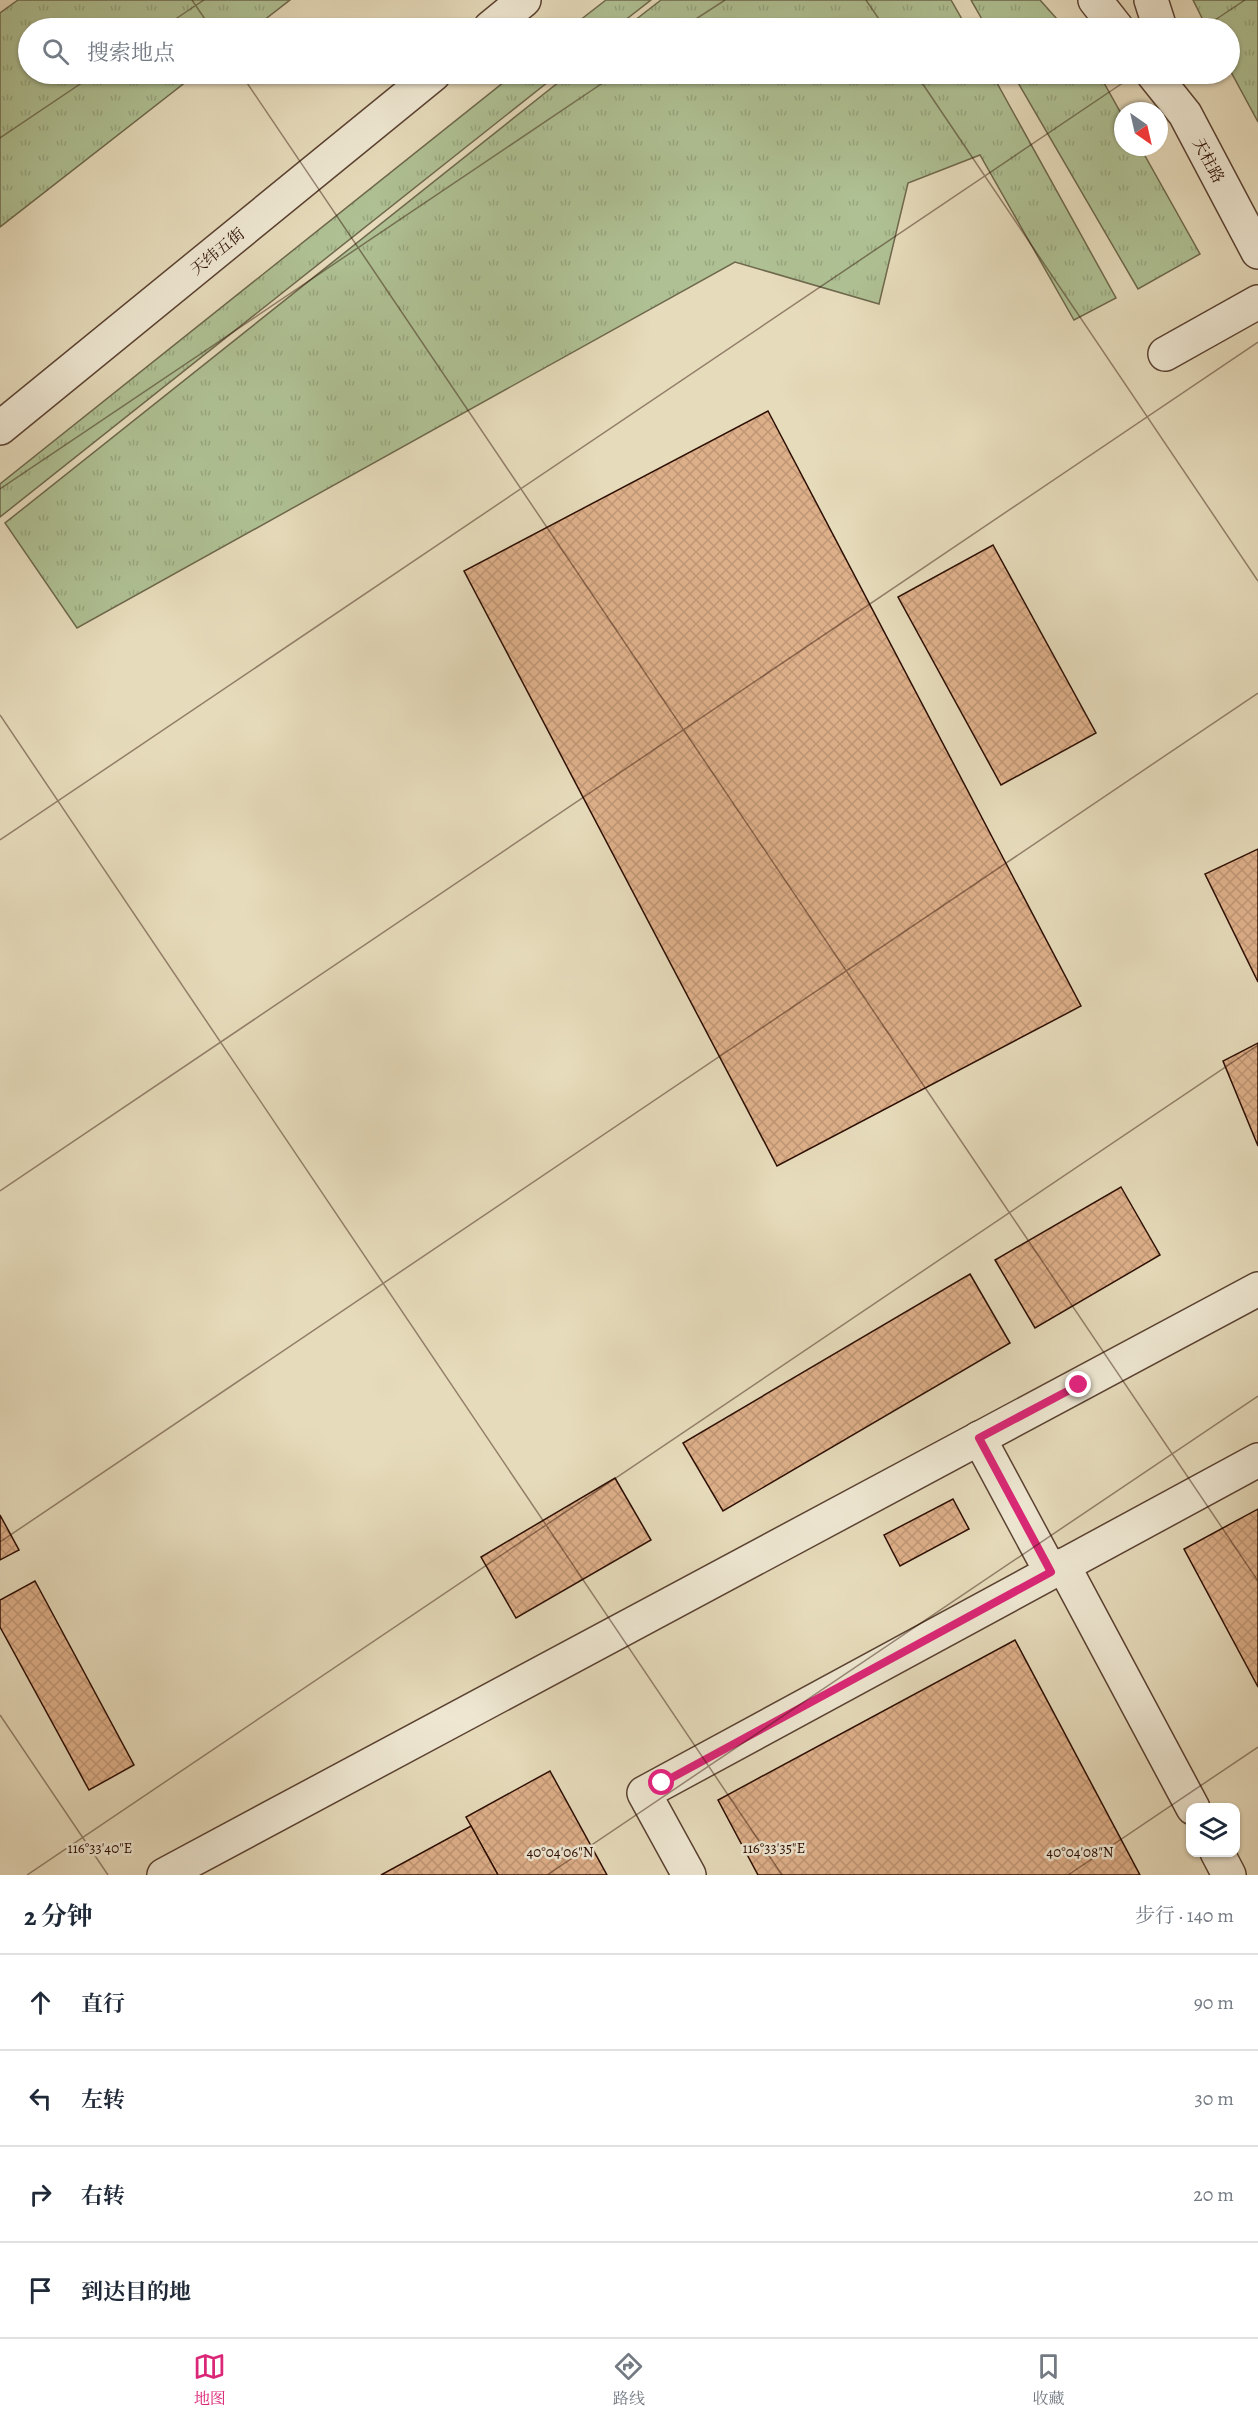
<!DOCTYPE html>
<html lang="zh">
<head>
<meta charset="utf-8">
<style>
  :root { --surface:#fff; --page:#f2f2f3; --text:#1f2937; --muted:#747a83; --line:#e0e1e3; --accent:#db2777 }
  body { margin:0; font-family:Alegreya,"Noto Serif SC",serif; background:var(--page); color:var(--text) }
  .controls { position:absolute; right:18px; bottom:18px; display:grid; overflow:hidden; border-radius:12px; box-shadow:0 2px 4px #0004 }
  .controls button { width:54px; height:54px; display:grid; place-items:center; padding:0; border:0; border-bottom:2px solid var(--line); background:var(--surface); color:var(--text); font:30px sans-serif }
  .compass { position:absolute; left:1114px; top:102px; width:54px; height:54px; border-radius:50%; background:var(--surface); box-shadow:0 2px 4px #0004; rotate:146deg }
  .stop { position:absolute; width:18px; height:18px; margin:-14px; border:4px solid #db2777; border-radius:50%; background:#fff }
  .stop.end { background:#db2777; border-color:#fff; box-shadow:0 2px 6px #0008 }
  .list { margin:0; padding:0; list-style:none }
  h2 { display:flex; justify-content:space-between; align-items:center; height:78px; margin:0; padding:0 24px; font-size:26px }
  h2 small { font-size:20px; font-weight:400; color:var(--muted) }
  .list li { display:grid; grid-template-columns:39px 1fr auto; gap:18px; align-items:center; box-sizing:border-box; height:96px; padding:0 24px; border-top:2px solid var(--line) }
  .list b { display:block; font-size:22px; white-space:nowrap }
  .list em { font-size:20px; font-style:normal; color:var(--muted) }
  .icon { flex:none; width:33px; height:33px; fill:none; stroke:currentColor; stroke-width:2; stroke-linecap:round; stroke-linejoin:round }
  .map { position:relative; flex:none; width:1258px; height:1875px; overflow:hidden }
  .search { position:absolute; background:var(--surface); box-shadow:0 2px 4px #0004; left:18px; right:18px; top:18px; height:66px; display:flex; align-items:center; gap:15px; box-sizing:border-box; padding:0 21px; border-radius:33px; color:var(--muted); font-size:22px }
  .sheet { height:462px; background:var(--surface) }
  nav { display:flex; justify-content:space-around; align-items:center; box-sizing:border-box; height:84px; border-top:2px solid var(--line); background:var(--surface); font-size:16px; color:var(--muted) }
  nav a { display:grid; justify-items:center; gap:3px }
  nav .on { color:var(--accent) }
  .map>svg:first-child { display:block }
  .grass { fill:url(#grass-tufts); stroke:#6e684c; stroke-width:1.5 }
  .building { fill:url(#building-cross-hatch); stroke:#2d0f04; stroke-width:1.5 }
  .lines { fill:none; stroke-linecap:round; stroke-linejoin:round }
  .minor-casing { stroke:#5b4232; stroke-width:36 }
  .minor { stroke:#efe8d3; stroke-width:33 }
  .route { stroke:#db2777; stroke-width:8 }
  .ticks { fill:none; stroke:#2d0f04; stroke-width:1.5; stroke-opacity:0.45 }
  .labels { text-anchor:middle; stroke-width:5; stroke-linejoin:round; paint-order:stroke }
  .street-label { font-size:16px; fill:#2d0f04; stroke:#efe8d3 }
  .ticks-label { font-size:15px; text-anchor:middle; fill:#2d0f04; stroke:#efe8d3; stroke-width:5; stroke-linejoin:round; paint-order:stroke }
</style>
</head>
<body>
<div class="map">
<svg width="1258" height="1875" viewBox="0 0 1258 1875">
  <defs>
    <pattern id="grass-tufts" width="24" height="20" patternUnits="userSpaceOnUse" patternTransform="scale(1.5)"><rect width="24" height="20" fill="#afc194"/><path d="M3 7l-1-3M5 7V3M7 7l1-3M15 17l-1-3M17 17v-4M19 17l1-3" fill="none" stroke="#97a57e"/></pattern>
    <pattern id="building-cross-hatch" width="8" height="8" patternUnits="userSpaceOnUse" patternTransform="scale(1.5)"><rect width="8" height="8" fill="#deb08a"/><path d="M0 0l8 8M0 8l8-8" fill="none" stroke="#bf9675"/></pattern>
  </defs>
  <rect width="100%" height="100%" fill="#e6dbbb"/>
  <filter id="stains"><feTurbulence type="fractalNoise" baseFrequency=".00333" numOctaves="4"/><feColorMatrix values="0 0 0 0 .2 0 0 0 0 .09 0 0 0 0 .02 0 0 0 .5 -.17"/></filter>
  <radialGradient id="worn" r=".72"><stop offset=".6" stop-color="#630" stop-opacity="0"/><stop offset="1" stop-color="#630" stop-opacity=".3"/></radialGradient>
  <g class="grass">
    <polygon points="18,0 290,0 254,28 28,28 28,74 196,74 0,227 0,13"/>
    <polygon points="606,0 651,0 615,28 570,28"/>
    <polygon points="661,0 951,0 967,28 625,28"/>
    <polygon points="971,0 1040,0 1065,28 987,28"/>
    <polygon points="1193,0 1258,0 1258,122 1230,70 1230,28 1207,28"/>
    <polygon points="514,74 558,74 0,517 0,484"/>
    <polygon points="569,74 992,74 1116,298 1074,320 980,155 908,183 879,304 735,262 77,628 5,523"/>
    <polygon points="1013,74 1099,74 1123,117 1123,147 1140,147 1200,254 1138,289"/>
  </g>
  <g class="building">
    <polygon points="768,411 1081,1006 777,1166 464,571"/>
    <polygon points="993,545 1096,733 1001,785 898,597"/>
    <polygon points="1258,849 1258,982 1205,874"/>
    <polygon points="1258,1043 1258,1146 1223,1061"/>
    <polygon points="1121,1187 1160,1255 1035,1328 995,1260"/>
    <polygon points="970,1274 1010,1343 723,1511 683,1443"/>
    <polygon points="615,1478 651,1540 516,1618 481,1557"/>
    <polygon points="953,1499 969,1529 900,1566 884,1535"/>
    <polygon points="1258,1509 1258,1687 1184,1549"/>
    <polygon points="0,1515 19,1550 0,1560"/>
    <polygon points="35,1581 134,1765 89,1790 0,1627 0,1600"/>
    <polygon points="1015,1640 1140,1875 758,1875 718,1800"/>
    <polygon points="550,1771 607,1875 498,1875 471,1826 466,1817"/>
    <polygon points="471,1826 498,1875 381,1875"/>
  </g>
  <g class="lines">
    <g class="minor-casing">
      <g id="minor">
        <polyline points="1095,0 1117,28"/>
        <polyline points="1151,0 1160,28"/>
        <polyline points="490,28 524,0"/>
        <polyline points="1153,74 1185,114 1258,252"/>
        <polyline points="1165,354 1258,302"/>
        <polyline points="0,428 434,74"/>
        <polyline points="979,1438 1051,1572"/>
        <polyline points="1063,1565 1193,1808"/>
        <polyline points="1217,1852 1229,1875"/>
        <polyline points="164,1875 1258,1289"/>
        <polyline points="689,1875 644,1793 1258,1460"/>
      </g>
    </g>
    <use href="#minor" class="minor"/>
  </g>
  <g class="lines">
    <polyline class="route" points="662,1783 1051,1572 979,1438 1079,1385"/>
  </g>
  <path class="ticks" d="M192,0L211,28M866,0L885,28M162,28L204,0M682,28L725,0M1203,28L1245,0M241,74L1258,1581M916,74L1258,581M0,138L95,74M0,489L616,74M0,715L782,1875M0,840L1136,74M0,1191L1258,342M0,1542L1258,693M0,1715L108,1875M27,1875L1258,1045M547,1875L1258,1396M1068,1875L1258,1747"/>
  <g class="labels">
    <g class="street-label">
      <text transform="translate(1209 160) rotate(62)" y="6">天柱路</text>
      <text transform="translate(217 251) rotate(-39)" y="6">天纬五街</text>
    </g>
  </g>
  <g class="ticks-label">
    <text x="100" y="1853">116°33'40"E</text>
    <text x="774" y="1853">116°33'35"E</text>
    <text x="560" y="1857">40°04'06"N</text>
    <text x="1080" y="1857">40°04'08"N</text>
  </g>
  <rect width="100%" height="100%" filter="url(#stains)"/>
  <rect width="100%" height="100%" fill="url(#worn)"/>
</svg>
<div class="controls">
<button><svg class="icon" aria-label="layers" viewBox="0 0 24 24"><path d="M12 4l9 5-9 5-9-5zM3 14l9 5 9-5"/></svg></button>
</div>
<svg class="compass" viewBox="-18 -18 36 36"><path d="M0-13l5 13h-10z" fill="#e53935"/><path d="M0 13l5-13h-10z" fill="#747a83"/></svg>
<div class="stop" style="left:662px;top:1783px"></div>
<div class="stop end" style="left:1079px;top:1385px"></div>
<div class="search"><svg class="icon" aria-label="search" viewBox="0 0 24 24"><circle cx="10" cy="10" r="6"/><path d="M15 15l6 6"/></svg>搜索地点</div>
</div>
<section class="sheet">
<h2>2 分钟<small>步行 · 140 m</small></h2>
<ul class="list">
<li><svg class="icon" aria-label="ahead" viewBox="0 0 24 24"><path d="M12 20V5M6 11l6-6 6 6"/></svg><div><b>直行</b></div><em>90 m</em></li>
<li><svg class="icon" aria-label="left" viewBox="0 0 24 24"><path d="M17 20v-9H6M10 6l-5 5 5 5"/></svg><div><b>左转</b></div><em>30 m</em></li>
<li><svg class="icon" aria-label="right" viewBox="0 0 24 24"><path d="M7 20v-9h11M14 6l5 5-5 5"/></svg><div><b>右转</b></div><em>20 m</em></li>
<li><svg class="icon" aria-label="arrive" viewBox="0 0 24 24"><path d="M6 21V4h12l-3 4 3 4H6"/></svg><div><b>到达目的地</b></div></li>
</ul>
</section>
<nav>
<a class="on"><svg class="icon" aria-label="map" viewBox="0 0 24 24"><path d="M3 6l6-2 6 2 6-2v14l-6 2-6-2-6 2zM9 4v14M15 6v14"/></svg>地图</a>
<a><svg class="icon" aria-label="directions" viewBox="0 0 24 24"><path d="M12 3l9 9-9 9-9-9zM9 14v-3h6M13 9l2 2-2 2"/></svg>路线</a>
<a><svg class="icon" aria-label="saved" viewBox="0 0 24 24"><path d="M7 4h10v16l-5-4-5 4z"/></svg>收藏</a>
</nav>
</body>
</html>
